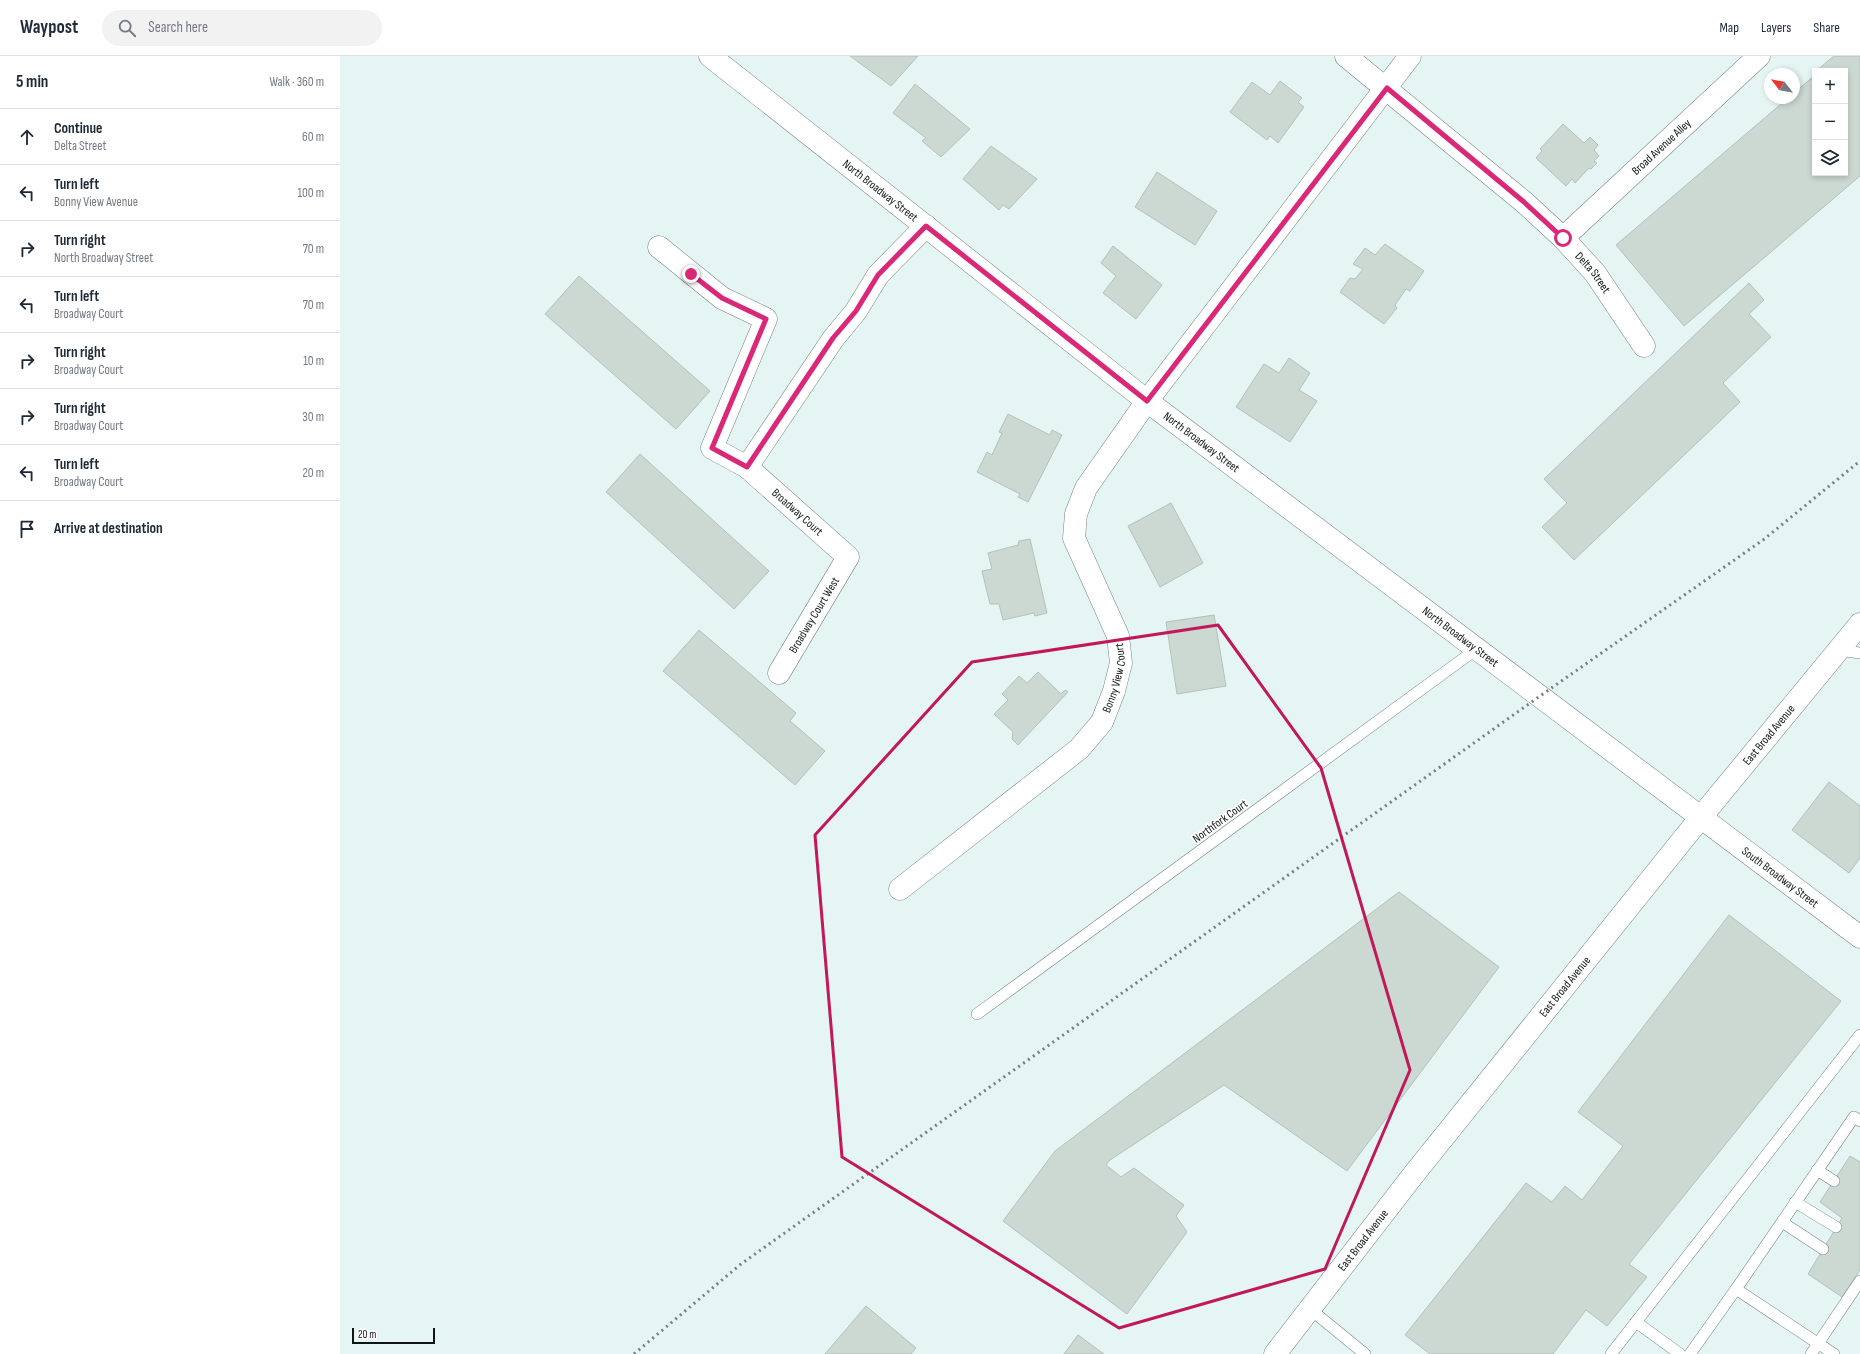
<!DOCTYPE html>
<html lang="en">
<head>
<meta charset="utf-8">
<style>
  :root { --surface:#fff; --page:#f2f2f3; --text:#1f2937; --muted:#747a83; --line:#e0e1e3 }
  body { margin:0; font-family:"Sofia Sans Condensed",sans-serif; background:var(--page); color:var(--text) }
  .controls { position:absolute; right:12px; top:12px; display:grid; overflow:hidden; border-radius:0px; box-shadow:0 2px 6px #0003 }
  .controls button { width:36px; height:36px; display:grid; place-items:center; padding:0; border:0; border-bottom:1px solid var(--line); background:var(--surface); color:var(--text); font:20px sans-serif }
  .compass { position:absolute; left:1424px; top:12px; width:36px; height:36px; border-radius:50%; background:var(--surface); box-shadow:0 2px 6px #0003; rotate:301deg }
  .scale { position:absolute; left:12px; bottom:10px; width:83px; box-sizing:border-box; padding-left:4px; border:2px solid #0f1514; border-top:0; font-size:11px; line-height:14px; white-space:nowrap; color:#0f1514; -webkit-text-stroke:3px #fff; paint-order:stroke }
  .stop { position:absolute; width:12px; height:12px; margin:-9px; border:3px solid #db2777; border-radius:50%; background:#fff }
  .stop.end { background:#db2777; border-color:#fff; box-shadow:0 1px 4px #0008 }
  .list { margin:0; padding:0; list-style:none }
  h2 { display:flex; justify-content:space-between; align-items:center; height:52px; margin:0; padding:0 16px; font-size:17px }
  h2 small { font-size:13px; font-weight:400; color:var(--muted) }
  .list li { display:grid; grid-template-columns:26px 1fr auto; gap:12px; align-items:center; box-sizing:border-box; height:56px; padding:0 16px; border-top:1px solid var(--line) }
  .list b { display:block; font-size:15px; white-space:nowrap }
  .list p { margin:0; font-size:13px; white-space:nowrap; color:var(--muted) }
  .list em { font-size:13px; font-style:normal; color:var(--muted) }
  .icon { flex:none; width:22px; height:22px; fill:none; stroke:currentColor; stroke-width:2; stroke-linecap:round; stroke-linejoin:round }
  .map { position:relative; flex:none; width:1520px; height:1298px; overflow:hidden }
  header { display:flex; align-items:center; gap:24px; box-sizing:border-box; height:56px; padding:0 20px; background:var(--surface); border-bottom:1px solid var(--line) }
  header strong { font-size:19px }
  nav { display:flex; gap:22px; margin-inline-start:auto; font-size:14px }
  .search { width:280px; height:36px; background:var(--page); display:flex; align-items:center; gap:10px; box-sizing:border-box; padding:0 14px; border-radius:22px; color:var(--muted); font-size:15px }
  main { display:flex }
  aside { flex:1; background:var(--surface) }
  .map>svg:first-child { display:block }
  .building { fill:#cbd9d2; stroke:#b3c1ba }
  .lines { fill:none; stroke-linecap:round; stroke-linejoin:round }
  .lane-casing { stroke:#758483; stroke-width:12 }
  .street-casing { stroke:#758483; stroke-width:23 }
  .secondary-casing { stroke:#758483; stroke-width:23 }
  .lane { stroke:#fff; stroke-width:11 }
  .street { stroke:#fff; stroke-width:22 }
  .secondary { stroke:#fff; stroke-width:22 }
  .rail { stroke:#76817f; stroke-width:3; stroke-dasharray:2 4; stroke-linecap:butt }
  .route { stroke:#db2777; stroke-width:5 }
  .marked { fill:none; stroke:#c2185b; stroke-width:3; stroke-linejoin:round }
  .labels { text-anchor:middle; stroke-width:3.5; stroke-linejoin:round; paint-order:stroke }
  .street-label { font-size:12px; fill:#0f1514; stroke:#fff }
</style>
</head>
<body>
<header>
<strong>Waypost</strong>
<div class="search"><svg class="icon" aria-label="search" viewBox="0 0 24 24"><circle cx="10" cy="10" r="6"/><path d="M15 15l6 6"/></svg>Search here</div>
<nav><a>Map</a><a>Layers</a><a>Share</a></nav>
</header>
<main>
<aside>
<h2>5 min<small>Walk · 360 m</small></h2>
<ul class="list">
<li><svg class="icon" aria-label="ahead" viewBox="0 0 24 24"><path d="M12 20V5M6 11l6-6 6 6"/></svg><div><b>Continue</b><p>Delta Street</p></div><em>60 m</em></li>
<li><svg class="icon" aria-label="left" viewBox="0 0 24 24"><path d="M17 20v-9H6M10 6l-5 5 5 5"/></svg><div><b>Turn left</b><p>Bonny View Avenue</p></div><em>100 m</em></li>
<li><svg class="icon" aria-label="right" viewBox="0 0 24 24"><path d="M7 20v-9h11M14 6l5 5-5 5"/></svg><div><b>Turn right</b><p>North Broadway Street</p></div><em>70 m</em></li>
<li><svg class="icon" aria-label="left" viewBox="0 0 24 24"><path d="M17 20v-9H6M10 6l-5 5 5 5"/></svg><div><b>Turn left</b><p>Broadway Court</p></div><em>70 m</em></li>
<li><svg class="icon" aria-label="right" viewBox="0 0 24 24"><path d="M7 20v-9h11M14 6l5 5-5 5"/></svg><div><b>Turn right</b><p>Broadway Court</p></div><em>10 m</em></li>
<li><svg class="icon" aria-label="right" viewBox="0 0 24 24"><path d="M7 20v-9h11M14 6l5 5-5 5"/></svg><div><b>Turn right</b><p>Broadway Court</p></div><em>30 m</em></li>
<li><svg class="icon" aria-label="left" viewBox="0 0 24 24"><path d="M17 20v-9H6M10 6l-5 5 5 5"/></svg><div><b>Turn left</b><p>Broadway Court</p></div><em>20 m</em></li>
<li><svg class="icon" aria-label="arrive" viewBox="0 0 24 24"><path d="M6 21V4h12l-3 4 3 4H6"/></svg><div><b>Arrive at destination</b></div></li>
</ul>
</aside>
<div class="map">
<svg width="1520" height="1298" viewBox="0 0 1520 1298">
  <rect width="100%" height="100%" fill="#e4f5f3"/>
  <g class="building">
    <polygon points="510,0 578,0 551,30"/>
    <polygon points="1494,0 1520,0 1520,120 1344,270 1276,189 1448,42 1454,42 1454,37 1475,19 1475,117 1505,117 1505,15 1476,15"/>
    <polygon points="940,25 962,42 958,46 964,51 938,87 930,80 927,84 890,56 912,26 930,39"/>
    <polygon points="575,28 630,73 601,101 582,85 586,82 553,57"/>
    <polygon points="1223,68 1244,87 1250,81 1258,89 1254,94 1259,100 1254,105 1257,107 1251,113 1249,112 1235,127 1232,123 1226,130 1196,102 1202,95 1200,93"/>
    <polygon points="651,90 697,123 669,153 663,149 659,154 623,123"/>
    <polygon points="817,116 877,155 855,189 795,151"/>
    <polygon points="1045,188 1084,215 1070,235 1066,233 1055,249 1057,252 1044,268 1000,236 1010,222 1015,223 1023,213 1013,208 1025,192 1035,199"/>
    <polygon points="773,190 822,229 796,263 763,237 776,220 761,207"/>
    <polygon points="239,220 370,335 336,373 205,258"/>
    <polygon points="1409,227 1424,244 1409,258 1431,281 1383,327 1400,346 1234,504 1202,471 1227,447 1204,423"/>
    <polygon points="949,302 970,317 959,334 977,345 950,386 896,351 924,308 939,317"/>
    <polygon points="668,358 710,379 712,374 722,379 688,446 678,441 680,438 637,416 647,396 652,399 662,377 659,376"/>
    <polygon points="300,398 429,515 394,553 266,436"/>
    <polygon points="831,447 863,507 820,531 788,470"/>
    <polygon points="690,483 707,557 695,560 694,557 663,564 659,548 650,548 642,515 652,513 648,497 678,489 679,485"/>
    <polygon points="874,559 886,630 837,638 826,566"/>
    <polygon points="359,574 456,657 450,665 485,695 455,729 323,615"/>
    <polygon points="698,616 721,638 725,634 728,636 678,689 672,683 673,676 654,658 668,644 662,638 679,620 687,627"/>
    <polygon points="1489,726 1520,750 1520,802 1509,817 1452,774"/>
    <polygon points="1059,836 1159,911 1007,1115 884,1029 770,1104 766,1109 781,1121 794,1112 844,1149 836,1160 847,1176 787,1258 663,1165 715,1095"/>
    <polygon points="1389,859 1501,945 1289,1208 1307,1221 1267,1270 1246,1254 1213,1298 1090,1298 1065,1279 1186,1127 1212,1146 1225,1130 1242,1144 1283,1090 1238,1056"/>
    <polygon points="1510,1100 1520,1106 1520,1214 1502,1241 1468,1218 1502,1162 1480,1146"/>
    <polygon points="526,1250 576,1292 571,1298 485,1298"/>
    <polygon points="738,1279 764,1298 724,1298"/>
  </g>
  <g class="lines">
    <g class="lane-casing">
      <g id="lane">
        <polyline points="1499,594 1520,597"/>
        <polyline points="637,958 1138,592"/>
        <polyline points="1477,1114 1494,1125"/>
        <polyline points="1455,1146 1496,1171"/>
        <polyline points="1442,1166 1483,1193"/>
        <polyline points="970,1253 1025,1298"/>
        <polyline points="1296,1266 1340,1298"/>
        <polyline points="1271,1298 1520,979"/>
        <polyline points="1350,1298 1396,1233"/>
        <polyline points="1471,1298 1520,1225"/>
        <polyline points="1494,1298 1396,1233 1514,1061 1520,1065"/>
      </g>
    </g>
    <g class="street-casing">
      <g id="street">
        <path id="s1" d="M1006,0L1184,146L1223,182L1255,217L1304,290"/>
        <path id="s2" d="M1223,182L1419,0"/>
        <path id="s3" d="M319,191L382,242L426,263L372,392L407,411L508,501L439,617"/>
        <polyline points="407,411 493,283 516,255 538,219 586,170"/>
        <path id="s4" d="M560,833L739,693L762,666L774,635L781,607L778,580L734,482L736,458L746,432L807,345L1070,0"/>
      </g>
    </g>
    <g class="secondary-casing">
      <g id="secondary">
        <path id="s5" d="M370,0L807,345L1520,881"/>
        <path id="s6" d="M935,1298L1074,1118L1361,761L1520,568"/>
      </g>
    </g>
    <use href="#lane" class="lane"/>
    <use href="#street" class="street"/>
    <use href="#secondary" class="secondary"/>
    <polyline class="rail" points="294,1298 401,1208 1200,640 1423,484 1520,405"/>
  </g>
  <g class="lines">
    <polyline class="route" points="351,218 382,242 426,263 372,392 407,411 493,282 516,255 538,219 586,170 807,345 1047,32 1184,146 1223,182"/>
  </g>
  <path class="marked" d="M878,569L981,712L1070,1014L985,1213L779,1272L502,1101L475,779L632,606Z"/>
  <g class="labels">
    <g class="street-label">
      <text dy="4" stroke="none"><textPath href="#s2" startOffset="134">Broad Avenue Alley</textPath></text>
      <text dy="4" stroke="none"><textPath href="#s5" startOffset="217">North Broadway Street</textPath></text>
      <text dy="4" stroke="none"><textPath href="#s1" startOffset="329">Delta Street</textPath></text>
      <text dy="4" stroke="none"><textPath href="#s5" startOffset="625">North Broadway Street</textPath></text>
      <text dy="4" stroke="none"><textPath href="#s3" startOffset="377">Broadway Court</textPath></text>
      <text transform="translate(474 559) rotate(-59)" y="4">Broadway Court West</text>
      <text dy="4" stroke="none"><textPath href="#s5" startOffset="949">North Broadway Street</textPath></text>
      <text dy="4" stroke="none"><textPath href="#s4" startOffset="309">Bonny View Court</textPath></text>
      <text dy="4" stroke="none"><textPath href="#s6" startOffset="792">East Broad Avenue</textPath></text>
      <text transform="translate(880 765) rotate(-36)" y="4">Northfork Court</text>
      <text dy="4" stroke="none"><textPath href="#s5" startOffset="1349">South Broadway Street</textPath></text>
      <text dy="4" stroke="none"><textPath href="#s6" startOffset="468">East Broad Avenue</textPath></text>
      <text dy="4" stroke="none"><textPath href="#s6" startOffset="144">East Broad Avenue</textPath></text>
    </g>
  </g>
</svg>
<div class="controls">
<button>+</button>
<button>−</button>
<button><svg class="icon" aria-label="layers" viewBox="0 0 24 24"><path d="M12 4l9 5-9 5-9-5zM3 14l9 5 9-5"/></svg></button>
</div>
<svg class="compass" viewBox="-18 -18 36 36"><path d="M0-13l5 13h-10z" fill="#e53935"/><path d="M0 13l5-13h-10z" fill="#747a83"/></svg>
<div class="scale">20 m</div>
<div class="stop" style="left:1223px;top:182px"></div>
<div class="stop end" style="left:351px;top:218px"></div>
</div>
</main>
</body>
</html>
